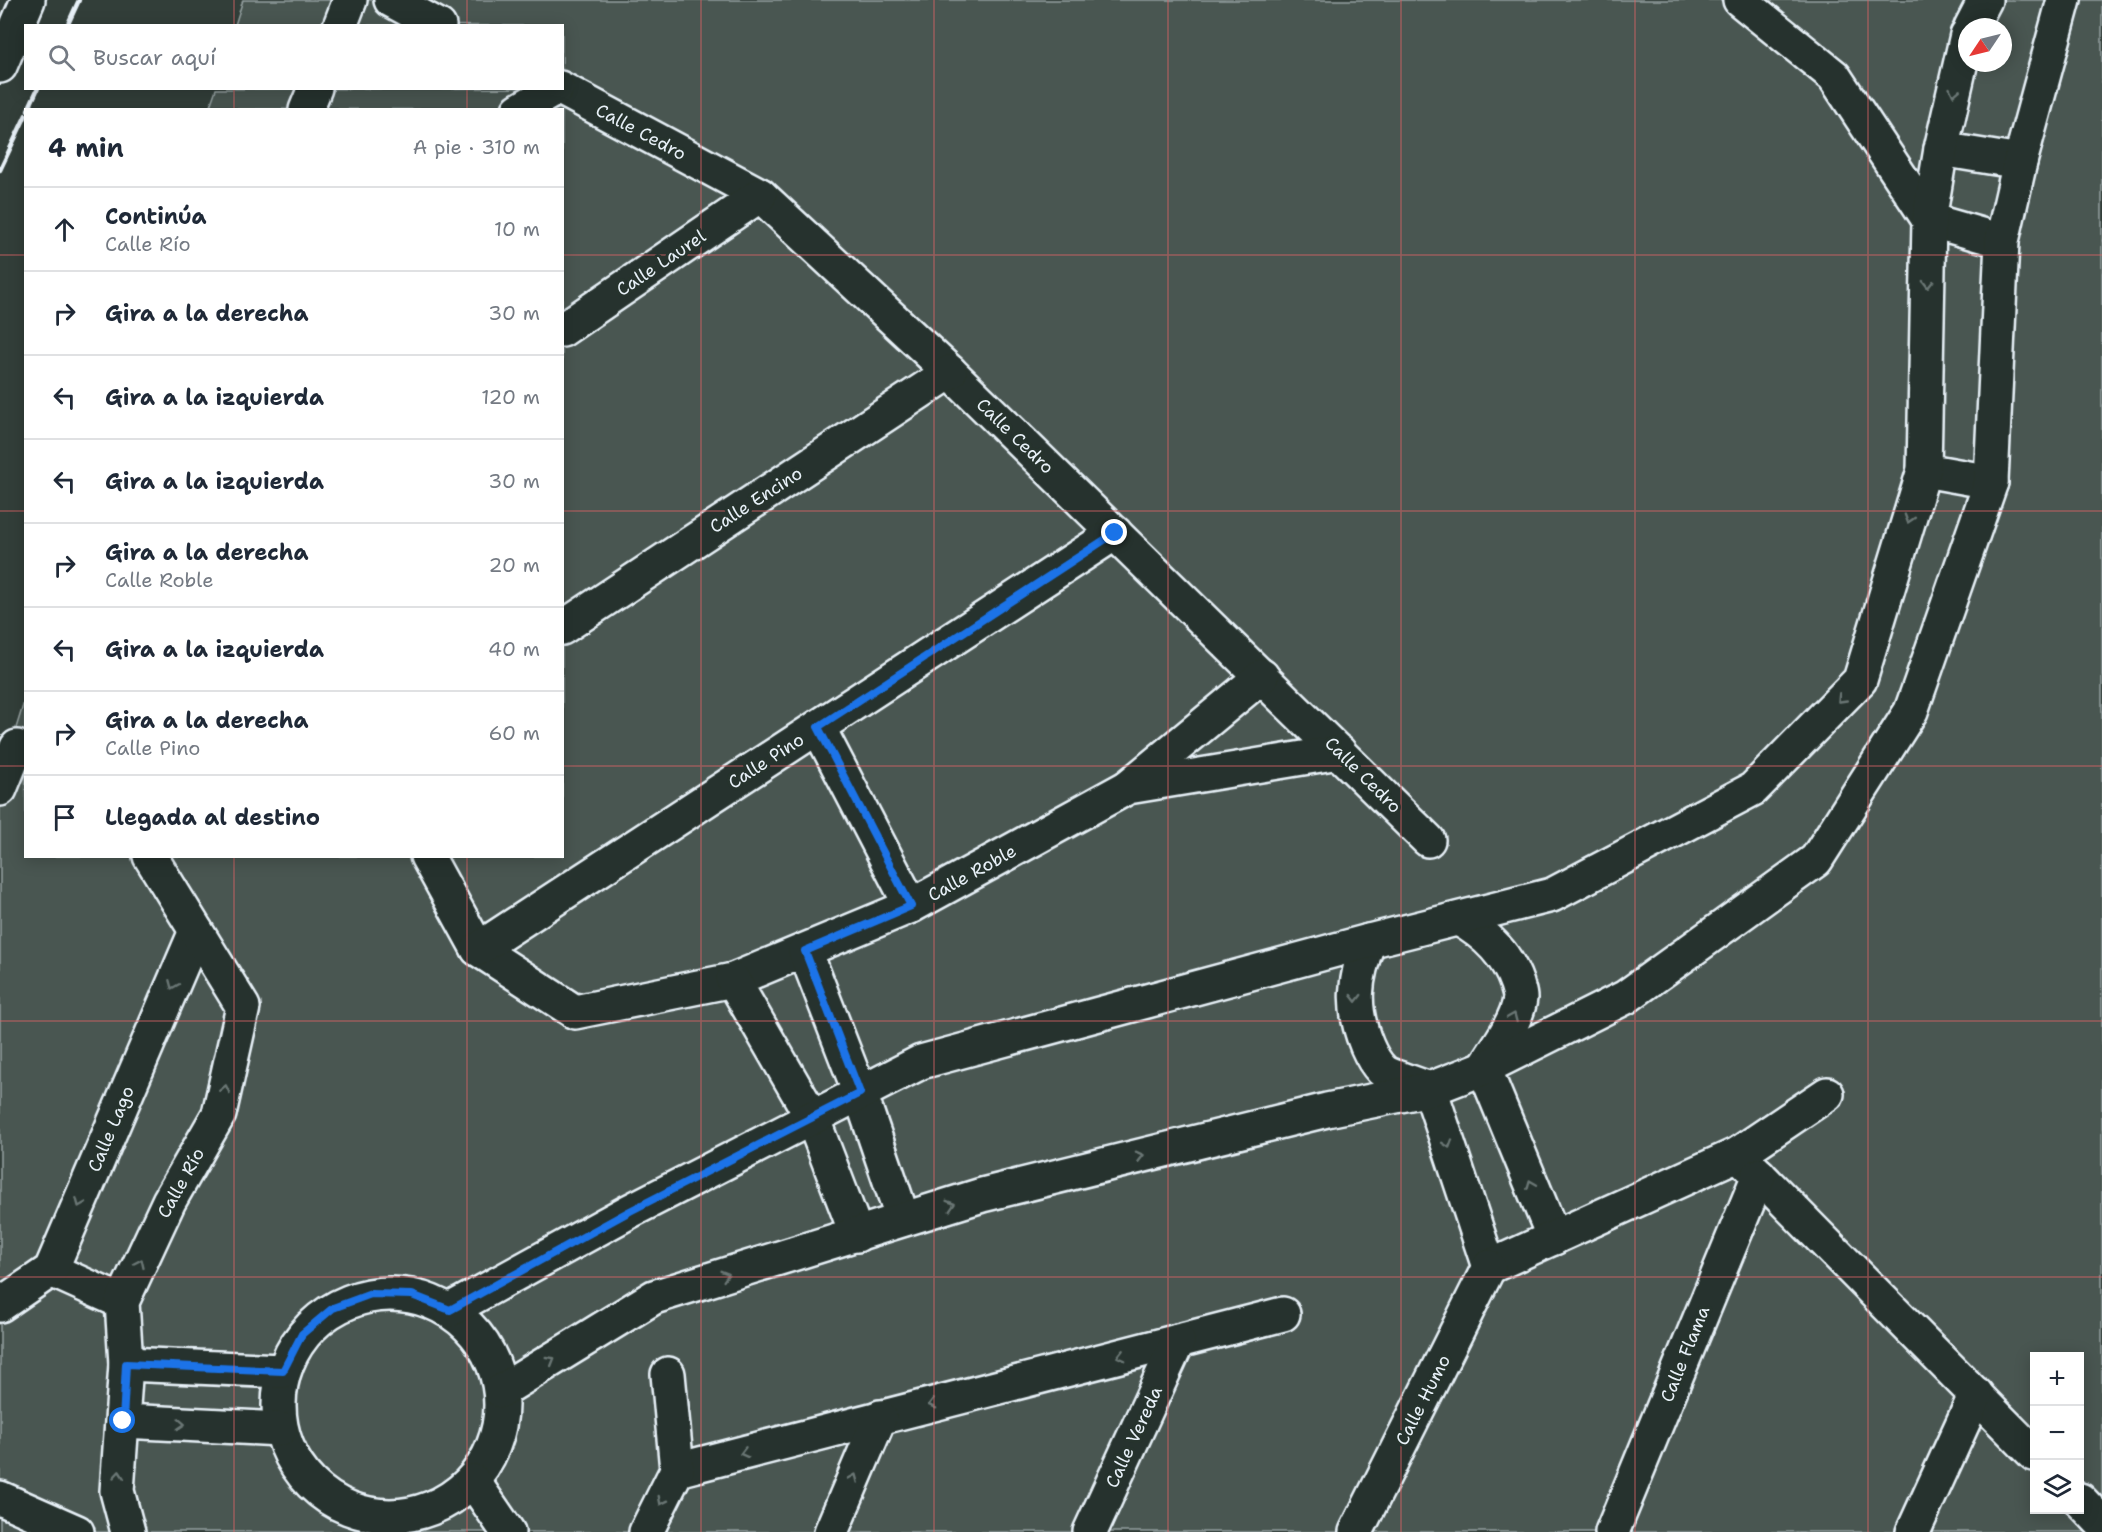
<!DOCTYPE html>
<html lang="es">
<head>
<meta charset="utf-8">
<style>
  :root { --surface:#fff; --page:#f6f6f7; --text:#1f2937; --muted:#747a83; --line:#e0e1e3 }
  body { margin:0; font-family:"Shantell Sans",sans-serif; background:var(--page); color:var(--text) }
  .controls { position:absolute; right:18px; bottom:18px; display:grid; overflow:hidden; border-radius:0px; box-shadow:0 3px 15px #0003 }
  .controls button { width:54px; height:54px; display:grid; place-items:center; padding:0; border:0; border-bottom:2px solid var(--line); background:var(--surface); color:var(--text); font:30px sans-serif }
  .compass { position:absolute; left:1958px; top:18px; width:54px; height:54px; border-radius:50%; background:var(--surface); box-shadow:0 3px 15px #0003; rotate:235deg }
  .stop { position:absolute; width:18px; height:18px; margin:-14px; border:4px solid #1a73e8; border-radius:50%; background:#fff }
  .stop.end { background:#1a73e8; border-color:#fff; box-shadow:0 2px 6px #0008 }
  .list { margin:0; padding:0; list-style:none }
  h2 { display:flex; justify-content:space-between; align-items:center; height:78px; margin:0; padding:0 24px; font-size:26px }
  h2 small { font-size:20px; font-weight:400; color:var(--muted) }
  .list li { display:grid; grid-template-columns:39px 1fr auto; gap:18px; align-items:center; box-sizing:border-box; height:84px; padding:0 24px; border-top:2px solid var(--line) }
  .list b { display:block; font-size:22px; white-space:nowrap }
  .list p { margin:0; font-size:20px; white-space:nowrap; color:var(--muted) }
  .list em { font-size:20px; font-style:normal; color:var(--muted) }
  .icon { flex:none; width:33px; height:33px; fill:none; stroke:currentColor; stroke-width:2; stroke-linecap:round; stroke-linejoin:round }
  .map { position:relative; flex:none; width:2102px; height:1532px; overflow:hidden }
  .search { position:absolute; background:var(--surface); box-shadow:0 3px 15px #0003; left:24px; top:24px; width:540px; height:66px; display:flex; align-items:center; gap:15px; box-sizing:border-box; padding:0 21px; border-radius:0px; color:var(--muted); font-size:22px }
  .panel { position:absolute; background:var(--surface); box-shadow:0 3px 15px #0003; left:24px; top:108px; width:540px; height:750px; border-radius:0px }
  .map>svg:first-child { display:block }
  .green { fill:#495651; stroke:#98a4a4; stroke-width:1.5; fill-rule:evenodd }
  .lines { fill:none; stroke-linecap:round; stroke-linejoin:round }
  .minor-casing { stroke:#e8f1f8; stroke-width:38 }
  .minor { stroke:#26332d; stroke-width:33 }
  .rail { stroke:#e8f1f8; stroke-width:4.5 }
  .oneway { stroke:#6a7674 }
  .route { stroke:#1a73e8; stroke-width:8 }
  .grid { fill:none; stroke:#db6466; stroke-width:1.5; stroke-opacity:0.55 }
  .labels { text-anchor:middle; stroke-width:6; stroke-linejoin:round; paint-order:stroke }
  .street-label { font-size:18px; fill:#e8f1f8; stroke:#26332d }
</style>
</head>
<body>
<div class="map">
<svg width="2102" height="1532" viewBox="0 0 2102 1532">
  <rect width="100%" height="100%" fill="#323e39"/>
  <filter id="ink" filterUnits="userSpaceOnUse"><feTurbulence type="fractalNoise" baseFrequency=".0167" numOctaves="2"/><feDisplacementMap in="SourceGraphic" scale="12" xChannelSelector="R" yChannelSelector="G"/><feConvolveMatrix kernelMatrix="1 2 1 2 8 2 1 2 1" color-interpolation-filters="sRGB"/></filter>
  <g filter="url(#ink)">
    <path class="green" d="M243,0H2102V1532H0V780L25,699L26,856H562V110L209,109L216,89L562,88V26L235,25ZM1967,27H2003V63H1967ZM2034,1356H2080V1510H2034Z"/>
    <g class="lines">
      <g class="minor-casing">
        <g id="minor">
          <polyline points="391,0 439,26"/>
          <polyline points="1740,0 1834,76 1929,220 2002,241"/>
          <polyline points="340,26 350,0"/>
          <polyline points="1971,27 1985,0"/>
          <polyline points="0,66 28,0"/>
          <polyline points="560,88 760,195 950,372 1428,840"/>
          <polyline points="306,110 315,88"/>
          <polyline points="519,110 557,88"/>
          <polyline points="1941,149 2020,162"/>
          <polyline points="562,330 760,195"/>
          <polyline points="1924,470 1991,482"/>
          <polyline points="562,628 950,372"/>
          <polyline points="818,727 911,906"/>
          <polyline points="1129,786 1262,676"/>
          <polyline points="0,789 17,747"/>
          <polyline points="427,856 478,949 575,1012 733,980 911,906 1128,787 1339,752"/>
          <path d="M1459,919C1486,934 1507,954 1517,984C1518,988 1520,993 1520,998C1518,1020 1496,1049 1484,1068L1554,1238"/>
          <path d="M1369,941C1354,979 1351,1008 1367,1046C1370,1053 1376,1064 1382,1070C1388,1076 1420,1085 1430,1089L1489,1267"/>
          <polyline points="478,949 1115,533"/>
          <polyline points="805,951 860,1093 903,1219"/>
          <polyline points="733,980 812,1117 857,1235"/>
          <polyline points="1738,1154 2034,1454"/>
          <polyline points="1489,1267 1738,1154 1827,1094"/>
          <polyline points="51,1270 122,1302"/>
          <circle cx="390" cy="1405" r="111"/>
          <polyline points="0,1305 51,1270 196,931"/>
          <polyline points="450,1310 630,1211 921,1062 1369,941 1552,895 1753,789 1860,680 1924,470 1929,220 1941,149 1967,35"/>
          <polyline points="126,1364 283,1371"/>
          <polyline points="501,1391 654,1297 982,1195 1327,1110 1430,1089 1484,1068 1626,997 1816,860 1911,711 1991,482 2002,241 2020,162 2064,0"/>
          <polyline points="123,1421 280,1429"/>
          <polyline points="677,1470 1283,1314"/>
          <polyline points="473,1481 508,1532"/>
          <polyline points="0,1498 77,1532"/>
          <polyline points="2080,1500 2102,1523"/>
          <polyline points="128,1532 117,1491 126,1364 122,1302 169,1201 219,1114 243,1007 150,856"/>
          <polyline points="646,1532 677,1470 668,1374"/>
          <polyline points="831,1532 880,1417"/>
          <polyline points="1090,1532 1178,1341"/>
          <polyline points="1356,1532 1489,1267"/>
          <polyline points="1612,1532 1759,1175"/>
          <polyline points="1913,1532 1976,1394"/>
        </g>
      </g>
      <use href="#minor" class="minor"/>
      <g class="rail">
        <polyline points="67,26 79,0"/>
        <polyline points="28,110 38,88"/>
        <polyline points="0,170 26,115"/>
      </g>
    </g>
    <defs><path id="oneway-chevron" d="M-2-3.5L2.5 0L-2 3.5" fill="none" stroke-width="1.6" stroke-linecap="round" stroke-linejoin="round" transform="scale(1.5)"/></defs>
    <g class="oneway">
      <use href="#oneway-chevron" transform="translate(1954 92) rotate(102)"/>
      <use href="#oneway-chevron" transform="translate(1928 284) rotate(91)"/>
      <use href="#oneway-chevron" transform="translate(1909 519) rotate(107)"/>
      <use href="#oneway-chevron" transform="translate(1841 699) rotate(134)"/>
      <use href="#oneway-chevron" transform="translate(173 985) rotate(113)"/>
      <use href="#oneway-chevron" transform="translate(1356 998) rotate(90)"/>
      <use href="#oneway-chevron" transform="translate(1513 1017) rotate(-67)"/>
      <use href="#oneway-chevron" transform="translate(225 1089) rotate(-78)"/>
      <use href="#oneway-chevron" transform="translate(1448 1144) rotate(72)"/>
      <use href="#oneway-chevron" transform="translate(1140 1156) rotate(-14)"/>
      <use href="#oneway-chevron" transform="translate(1531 1184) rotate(-112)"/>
      <use href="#oneway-chevron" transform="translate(80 1203) rotate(113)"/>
      <use href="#oneway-chevron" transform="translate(951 1205) rotate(-17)"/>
      <use href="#oneway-chevron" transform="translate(140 1263) rotate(-65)"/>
      <use href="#oneway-chevron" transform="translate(725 1275) rotate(-17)"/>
      <use href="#oneway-chevron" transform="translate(1121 1356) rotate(166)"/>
      <use href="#oneway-chevron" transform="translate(551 1360) rotate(-31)"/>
      <use href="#oneway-chevron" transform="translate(932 1404) rotate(166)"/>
      <use href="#oneway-chevron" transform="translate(181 1424) rotate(3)"/>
      <use href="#oneway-chevron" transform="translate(744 1453) rotate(165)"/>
      <use href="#oneway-chevron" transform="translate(119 1475) rotate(-85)"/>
      <use href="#oneway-chevron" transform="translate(854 1478) rotate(-67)"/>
      <use href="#oneway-chevron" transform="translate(662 1501) rotate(117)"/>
    </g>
  </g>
  <g class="lines" filter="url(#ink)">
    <polyline class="route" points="123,1421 126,1364 283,1371 302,1334 333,1308 371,1294 412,1295 450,1310 630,1211 860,1093 805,951 911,906 818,727 1115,533"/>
  </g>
  <path class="grid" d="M234,0V26M467,0V26M701,0V1532M934,0V1532M1168,0V1532M1401,0V1532M1635,0V1532M1868,0V1532M234,88V110M467,88V110M0,255H26M562,255H2102M0,511H26M562,511H2102M0,766H26M562,766H2102M234,856V1532M467,856V1532M0,1021H2102M0,1277H2102"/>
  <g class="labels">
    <g class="street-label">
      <text transform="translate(641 132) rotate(28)" y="6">Calle Cedro</text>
      <text transform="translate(661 263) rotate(-34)" y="6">Calle Laurel</text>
      <text transform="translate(1015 436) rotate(44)" y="6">Calle Cedro</text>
      <text transform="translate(756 500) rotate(-33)" y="6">Calle Encino</text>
      <text transform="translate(766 761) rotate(-33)" y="6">Calle Pino</text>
      <text transform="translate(1363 775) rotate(45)" y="6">Calle Cedro</text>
      <text transform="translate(972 873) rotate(-29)" y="6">Calle Roble</text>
      <text transform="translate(111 1129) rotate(-67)" y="6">Calle Lago</text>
      <text transform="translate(181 1183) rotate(-61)" y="6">Calle Río</text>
      <text transform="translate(1685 1354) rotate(-68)" y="6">Calle Flama</text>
      <text transform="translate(1423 1400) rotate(-63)" y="6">Calle Humo</text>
      <text transform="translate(1134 1437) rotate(-65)" y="6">Calle Vereda</text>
    </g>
  </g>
</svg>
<div class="controls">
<button>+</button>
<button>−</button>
<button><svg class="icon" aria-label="layers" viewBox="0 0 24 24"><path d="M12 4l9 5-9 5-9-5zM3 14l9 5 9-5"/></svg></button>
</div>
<svg class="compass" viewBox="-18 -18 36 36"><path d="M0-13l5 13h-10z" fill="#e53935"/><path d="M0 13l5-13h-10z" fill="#747a83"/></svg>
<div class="stop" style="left:123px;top:1421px"></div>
<div class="stop end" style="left:1115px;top:533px"></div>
<div class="search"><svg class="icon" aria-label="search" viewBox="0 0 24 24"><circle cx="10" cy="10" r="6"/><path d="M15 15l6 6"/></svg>Buscar aquí</div>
<section class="panel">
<h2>4 min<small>A pie · 310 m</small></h2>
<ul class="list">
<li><svg class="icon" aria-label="ahead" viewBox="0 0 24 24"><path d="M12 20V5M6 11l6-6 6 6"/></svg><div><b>Continúa</b><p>Calle Río</p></div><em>10 m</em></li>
<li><svg class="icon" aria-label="right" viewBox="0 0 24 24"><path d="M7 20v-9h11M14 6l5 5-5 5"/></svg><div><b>Gira a la derecha</b></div><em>30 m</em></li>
<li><svg class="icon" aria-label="left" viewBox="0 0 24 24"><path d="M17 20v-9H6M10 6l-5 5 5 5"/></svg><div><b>Gira a la izquierda</b></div><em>120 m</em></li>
<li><svg class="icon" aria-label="left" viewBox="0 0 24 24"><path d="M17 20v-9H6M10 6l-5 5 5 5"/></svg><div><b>Gira a la izquierda</b></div><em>30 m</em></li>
<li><svg class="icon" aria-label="right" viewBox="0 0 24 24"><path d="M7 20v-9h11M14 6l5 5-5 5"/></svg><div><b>Gira a la derecha</b><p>Calle Roble</p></div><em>20 m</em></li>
<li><svg class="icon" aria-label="left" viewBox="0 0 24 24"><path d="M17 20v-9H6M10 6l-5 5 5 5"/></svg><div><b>Gira a la izquierda</b></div><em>40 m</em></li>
<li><svg class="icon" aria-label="right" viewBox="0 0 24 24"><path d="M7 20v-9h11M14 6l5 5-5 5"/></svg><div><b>Gira a la derecha</b><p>Calle Pino</p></div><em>60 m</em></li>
<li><svg class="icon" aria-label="arrive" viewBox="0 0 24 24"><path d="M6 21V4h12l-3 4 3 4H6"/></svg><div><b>Llegada al destino</b></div></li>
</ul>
</section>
</div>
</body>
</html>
